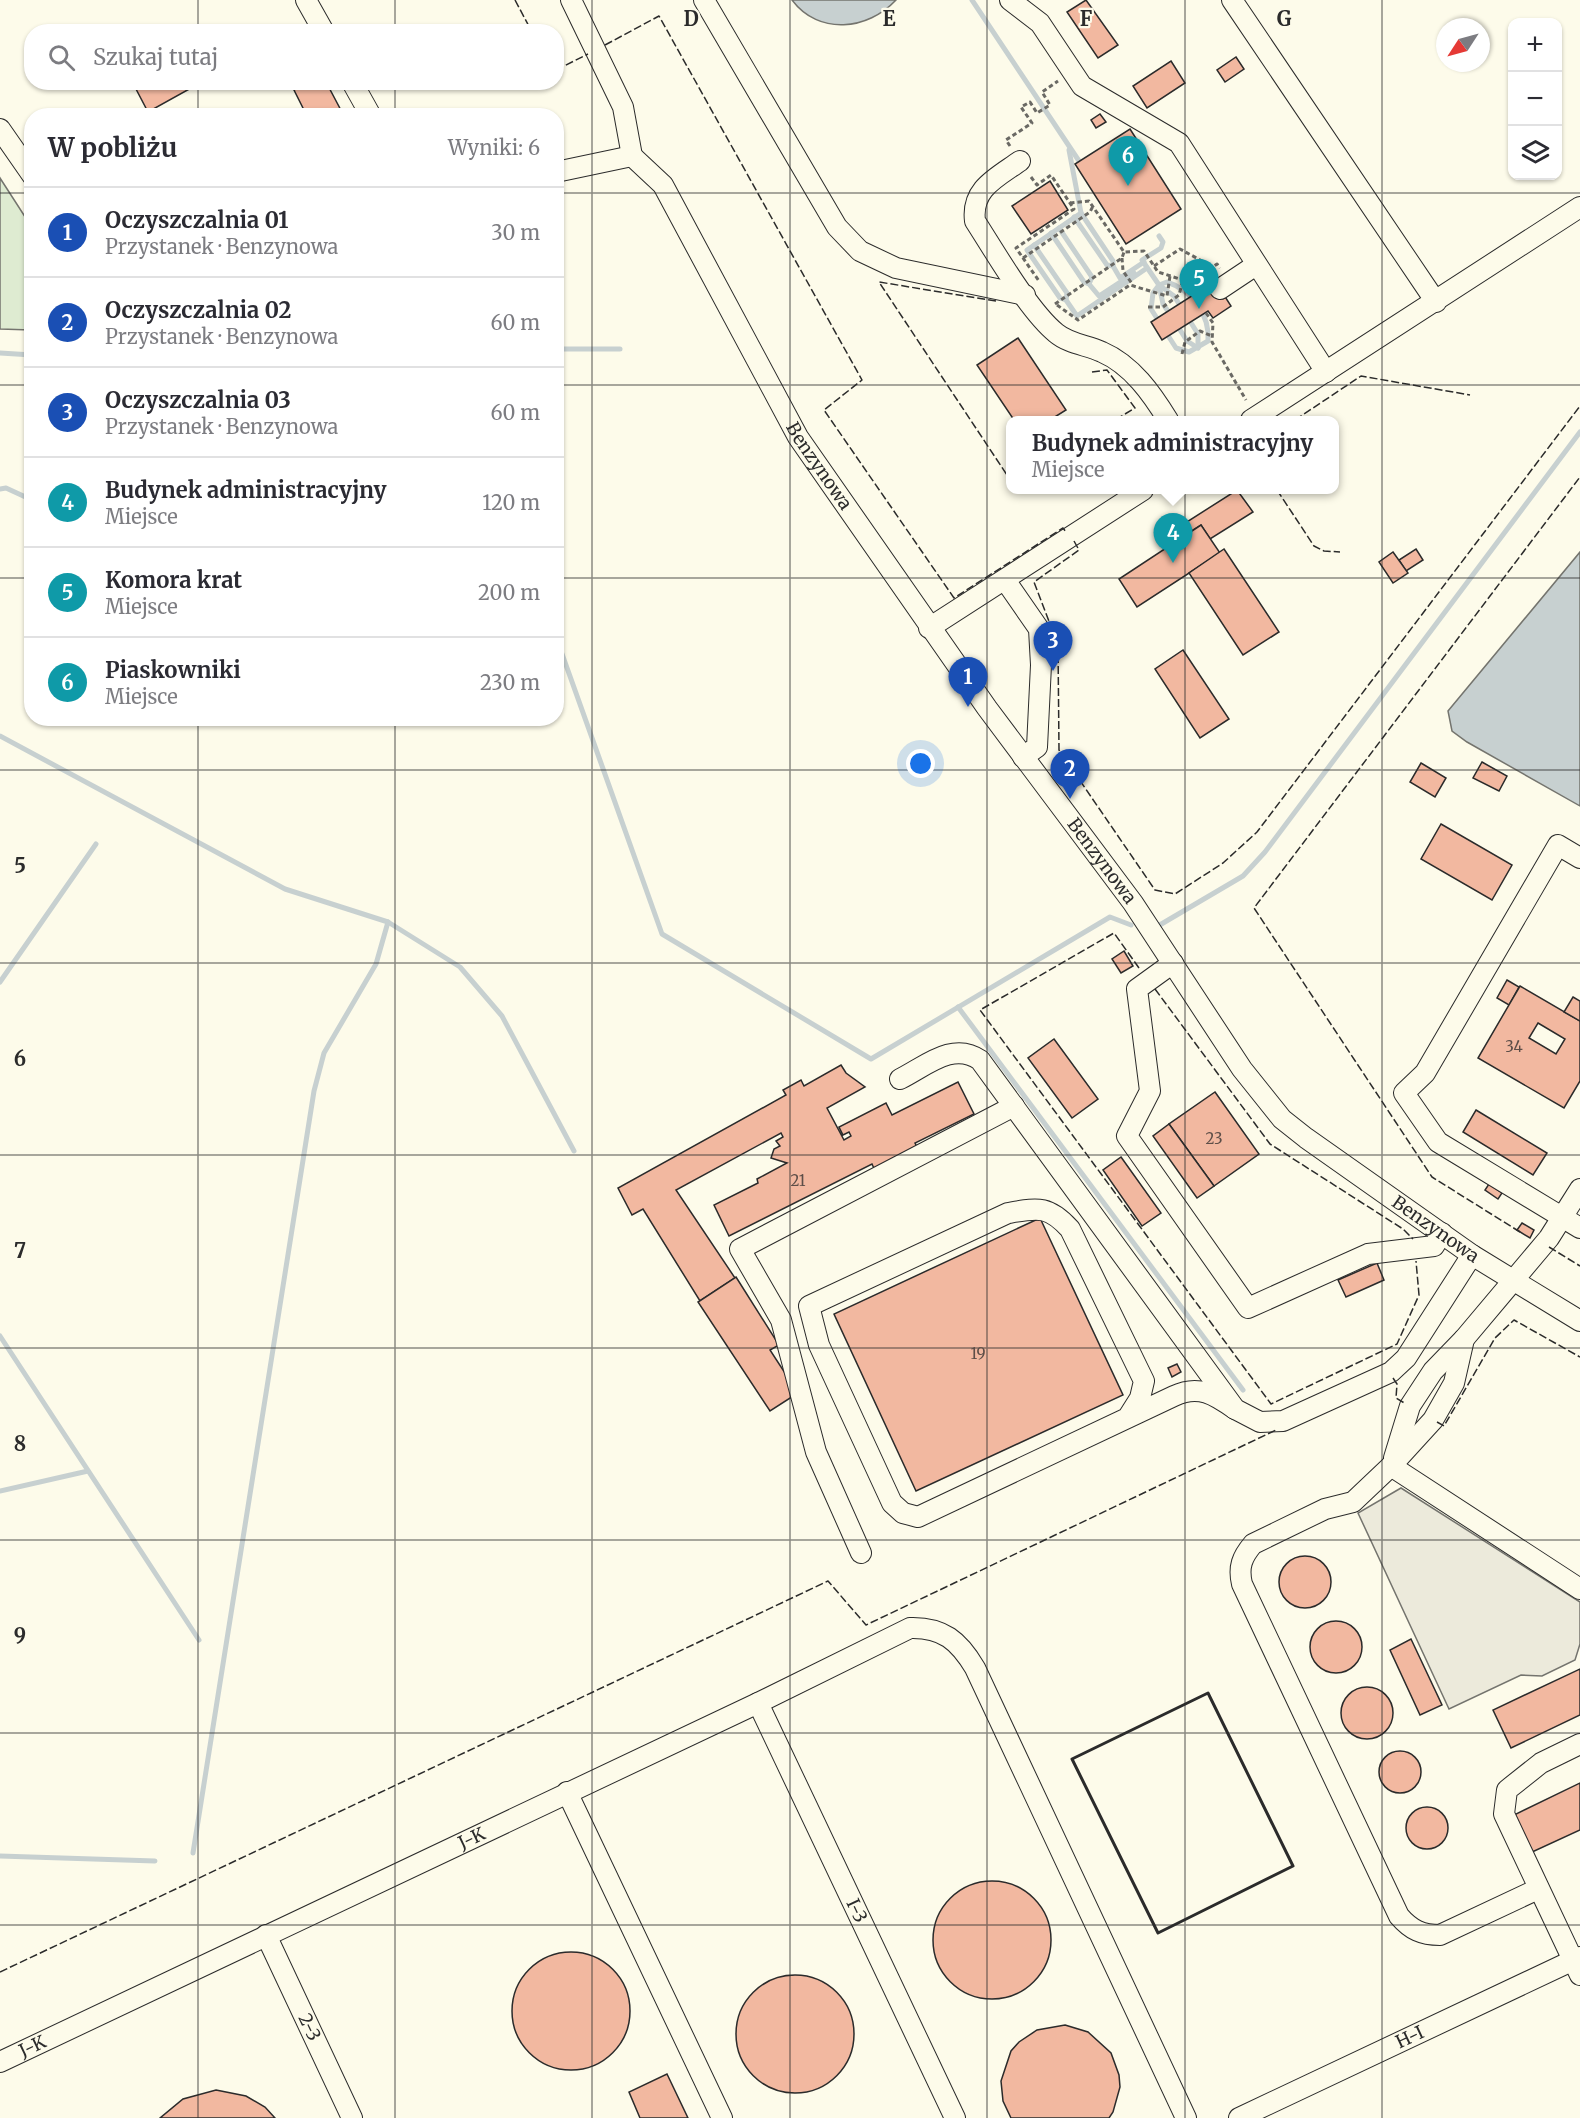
<!DOCTYPE html>
<html lang="pl">
<head>
<meta charset="utf-8">
<style>
  :root { --surface:#fff; --page:#f2f2f3; --text:#2b2b33; --muted:#7c7c81; --line:#e1e1e2; --accent:#0b8043 }
  body { margin:0; font-family:Merriweather,serif; background:var(--page); color:var(--text) }
  .controls { position:absolute; right:18px; top:18px; display:grid; overflow:hidden; border-radius:12px; box-shadow:0 2px 4px #0004 }
  .controls button { width:54px; height:54px; display:grid; place-items:center; padding:0; border:0; border-bottom:2px solid var(--line); background:var(--surface); color:var(--text); font:30px sans-serif }
  .compass { position:absolute; left:1436px; top:18px; width:54px; height:54px; border-radius:50%; background:var(--surface); box-shadow:0 2px 4px #0004; rotate:234deg }
  .you { position:absolute; left:921px; top:764px; width:21px; height:21px; margin:-15px; border:4px solid #fff; border-radius:50%; background:#1a73e8; box-shadow:0 0 0 9px #1a73e833 }
  .badge { display:grid; place-items:center; width:39px; height:39px; border-radius:50%; background:var(--accent); color:#fff; font-size:20px; font-weight:700 }
  .pin { position:absolute; translate:-50% -50px; filter:drop-shadow(0 2px 3px #0008) }
  .pin::after { content:''; position:absolute; top:32px; width:21px; height:18px; background:inherit; clip-path:polygon(0 0,100% 0,50% 100%) }
  .popup { position:absolute; left:1006px; top:416px; width:333px; height:78px; box-sizing:border-box; display:grid; place-content:center; border-radius:12px; background:var(--surface); filter:drop-shadow(0 2px 4px #0005); font-size:20px; white-space:nowrap; color:var(--muted) }
  .popup b { font-size:22px; color:var(--text) }
  .popup::after { content:''; position:absolute; left:50%; top:100%; margin-left:-12px; border:12px solid transparent; border-top-color:var(--surface) }
  .list { margin:0; padding:0; list-style:none }
  h2 { display:flex; justify-content:space-between; align-items:center; height:78px; margin:0; padding:0 24px; font-size:26px }
  h2 small { font-size:20px; font-weight:400; color:var(--muted) }
  .list li { display:grid; grid-template-columns:39px 1fr auto; gap:18px; align-items:center; box-sizing:border-box; height:90px; padding:0 24px; border-top:2px solid var(--line) }
  .list b { display:block; font-size:22px; white-space:nowrap }
  .list p { margin:0; font-size:20px; white-space:nowrap; color:var(--muted) }
  .list em { font-size:20px; font-style:normal; color:var(--muted) }
  .icon { flex:none; width:33px; height:33px; fill:none; stroke:currentColor; stroke-width:2; stroke-linecap:round; stroke-linejoin:round }
  .map { position:relative; flex:none; width:1580px; height:2118px; overflow:hidden }
  .search { position:absolute; background:var(--surface); box-shadow:0 2px 4px #0004; left:24px; top:24px; width:540px; height:66px; display:flex; align-items:center; gap:15px; box-sizing:border-box; padding:0 21px; border-radius:24px; color:var(--muted); font-size:22px }
  .panel { position:absolute; background:var(--surface); box-shadow:0 2px 4px #0004; left:24px; top:108px; width:540px; height:618px; border-radius:24px }
  .map>svg:first-child { display:block }
  .green { fill:#deebd1; stroke:#74746e; stroke-width:1.5 }
  .parking { fill:#eceadb; stroke:#74746e; stroke-width:1.5 }
  .water { fill:#c7d0d0; stroke:#74746e; stroke-width:1.5 }
  .lines { fill:none; stroke-linecap:round; stroke-linejoin:round }
  .stream { stroke:#c7d0d0; stroke-width:5 }
  .building { fill:#f2b8a0; stroke:#2b2b2b; stroke-width:1.5; fill-rule:evenodd }
  .minor-casing { stroke:#2b2b2b; stroke-width:22 }
  .path { stroke:#6a6964; stroke-width:3; stroke-dasharray:4.5 3; stroke-linecap:butt }
  .minor { stroke:#fdfbea; stroke-width:20 }
  .fence { stroke:#2b2b2b; stroke-width:1.5; stroke-dasharray:8 3; stroke-linecap:butt }
  .wall { stroke:#2b2b2b; stroke-width:3 }
  .grid { fill:none; stroke:#2b2b2b; stroke-width:1.5; stroke-opacity:0.55 }
  .labels { text-anchor:middle; stroke-width:4.5; stroke-linejoin:round; paint-order:stroke }
  .number-label { font-size:15px; fill:#5d4e48 }
  .street-label { font-size:18px; fill:#2b2b2b; stroke:#fdfbea }
  .grid-label { font-size:20px; text-anchor:middle; font-weight:bold; fill:#2b2b2b; stroke:#fdfbea; stroke-width:4.5; stroke-linejoin:round; paint-order:stroke }
</style>
</head>
<body>
<div class="map">
<svg width="1580" height="2118" viewBox="0 0 1580 2118">
  <rect width="100%" height="100%" fill="#fdfbea"/>
  <polygon class="green" points="0,178 31,226 31,330 0,329"/>
  <polygon class="parking" points="1401,1488 1580,1602 1580,1644 1575,1660 1542,1676 1521,1675 1449,1709 1358,1513"/>
  <g class="water">
    <path d="M792,0H896C868,30 819,36 792,0Z"/>
    <polygon points="1580,552 1580,806 1467,742 1452,731 1448,711"/>
  </g>
  <g class="lines">
    <g class="stream">
      <polyline points="972,0 1079,161"/>
      <polyline points="1069,150 1081,213 1027,250 1060,298 1066,300 1077,316 1147,268"/>
      <polyline points="1081,213 1113,261 1113,266"/>
      <polyline points="1074,217 1107,265 1113,266 1120,278 1144,262"/>
      <polyline points="1059,228 1092,277 1089,284"/>
      <polyline points="1051,233 1084,282 1089,284 1099,296 1134,273"/>
      <polyline points="1159,236 1163,242 1161,248 1142,260 1159,285 1174,296 1183,310"/>
      <polyline points="1034,245 1067,293 1066,300"/>
      <path d="M1167,282C1192,290 1210,315 1208,341L1189,352L1176,348L1151,309L1153,293L1159,285Z"/>
      <polyline points="1159,285 1163,304 1172,317"/>
      <polyline points="1188,318 1198,334 1198,348"/>
      <polyline points="1177,325 1187,341 1198,348"/>
      <polyline points="556,349 620,349"/>
      <polyline points="0,353 32,355"/>
      <polyline points="0,489 6,488 32,500"/>
      <polyline points="556,637 662,934 871,1059 1110,917 1131,925"/>
      <polyline points="0,736 285,889 388,922 460,967 502,1016 574,1151"/>
      <polyline points="1158,926 1243,876 1265,852 1580,432"/>
      <polyline points="0,982 96,844"/>
      <polyline points="958,1007 1243,1390"/>
      <polyline points="0,1336 199,1640"/>
      <polyline points="0,1491 88,1471"/>
      <polyline points="193,1853 314,1091 324,1053 376,964 388,922"/>
      <polyline points="0,1856 155,1861"/>
    </g>
  </g>
  <g class="building">
    <polygon points="1086,0 1118,45 1098,58 1067,12"/>
    <polygon points="1236,57 1244,69 1225,82 1217,70"/>
    <polygon points="1171,61 1185,83 1147,108 1133,86"/>
    <polygon points="146,82 202,82 148,112 136,89"/>
    <polygon points="308,82 326,82 344,116 307,116 294,90"/>
    <polygon points="1100,114 1106,122 1096,128 1091,120"/>
    <polygon points="1130,129 1181,209 1126,244 1075,164"/>
    <polygon points="1050,181 1068,210 1031,234 1012,206"/>
    <polygon points="1215,281 1231,306 1213,318 1208,311 1162,340 1151,322"/>
    <polygon points="1018,338 1066,410 1050,420 1014,420 977,365"/>
    <polygon points="1237,490 1253,512 1210,539 1201,525 1174,542 1168,534"/>
    <polygon points="1201,525 1220,553 1137,607 1119,579"/>
    <polygon points="1224,549 1279,632 1243,655 1189,573"/>
    <polygon points="1416,549 1423,560 1406,571 1399,560"/>
    <polygon points="1393,552 1408,573 1393,583 1379,562"/>
    <polygon points="1183,650 1229,719 1200,738 1155,669"/>
    <polygon points="1482,762 1507,776 1499,791 1473,778"/>
    <polygon points="1421,763 1446,778 1435,797 1410,782"/>
    <polygon points="1441,824 1512,865 1492,900 1421,859"/>
    <polygon points="1124,951 1133,966 1121,973 1112,959"/>
    <polygon points="1507,980 1519,987 1509,1005 1497,998"/>
    <path d="M1520,986L1580,1021V1081L1564,1108L1478,1058ZM1538,1023L1565,1039L1556,1054L1529,1038Z"/>
    <polygon points="1573,997 1580,1001 1580,1021 1564,1012"/>
    <polygon points="1054,1039 1098,1099 1072,1118 1028,1058"/>
    <polygon points="841,1065 846,1073 865,1087 827,1108 844,1140 851,1136 849,1132 843,1135 839,1127 886,1103 892,1115 958,1082 974,1114 915,1143 919,1151 876,1173 872,1164 729,1236 714,1205 758,1183 757,1179 787,1163 771,1158 774,1149 780,1146 776,1141 783,1137 781,1133 676,1190 735,1278 700,1301 643,1209 632,1215 618,1188 786,1095 783,1090 801,1080 804,1086"/>
    <polygon points="1215,1092 1259,1154 1214,1186 1169,1124"/>
    <polygon points="1476,1110 1547,1153 1533,1175 1463,1132"/>
    <polygon points="1169,1124 1214,1186 1197,1198 1153,1136"/>
    <polygon points="1121,1157 1161,1213 1142,1226 1103,1170"/>
    <polygon points="1489,1184 1502,1193 1498,1199 1485,1190"/>
    <polygon points="1040,1218 1123,1395 916,1491 834,1314"/>
    <polygon points="1522,1223 1534,1230 1530,1238 1517,1230"/>
    <polygon points="1377,1263 1384,1280 1346,1297 1338,1280"/>
    <polygon points="736,1277 779,1345 770,1350 798,1393 770,1411 698,1302"/>
    <polygon points="1177,1364 1181,1372 1172,1377 1168,1368"/>
    <circle cx="1305" cy="1582" r="26"/>
    <circle cx="1336" cy="1647" r="26"/>
    <polygon points="1411,1639 1442,1705 1420,1715 1390,1650"/>
    <polygon points="1580,1669 1580,1715 1511,1748 1493,1710"/>
    <circle cx="1367" cy="1713" r="26"/>
    <circle cx="1400" cy="1772" r="21"/>
    <polygon points="1580,1783 1580,1830 1530,1853 1512,1816"/>
    <circle cx="1427" cy="1828" r="21"/>
    <circle cx="992" cy="1940" r="59"/>
    <circle cx="571" cy="2011" r="59"/>
    <circle cx="795" cy="2034" r="59"/>
    <polygon points="1065,2025 1088,2032 1111,2053 1119,2075 1120,2087 1113,2112 1109,2118 1011,2118 1003,2101 1001,2081 1011,2051 1019,2042 1037,2030"/>
    <polygon points="667,2074 688,2118 640,2118 629,2092"/>
    <polygon points="216,2090 246,2096 265,2107 275,2118 160,2118 183,2099"/>
  </g>
  <g class="lines">
    <g class="minor-casing">
      <g id="minor">
        <polyline points="306,0 324,32"/>
        <polyline points="571,0 623,107 632,156"/>
        <polyline points="704,0 837,227 860,251 896,268 1025,295"/>
        <polyline points="1010,0 1040,23 1082,86 1179,143 1326,372"/>
        <polyline points="1232,0 1436,302"/>
        <polyline points="352,82 371,116"/>
        <polyline points="0,129 32,175"/>
        <path id="s1" d="M632,156L663,185L798,437L987,708L1133,903L1242,1069L1282,1119L1306,1138L1472,1255L1580,1321"/>
        <path d="M1020,161C996,178 971,189 975,221C995,252 1029,311 1056,333C1069,344 1087,345 1102,352C1132,365 1152,394 1168,420"/>
        <polyline points="556,172 632,156"/>
        <polyline points="1220,289 1256,265"/>
        <polyline points="1251,420 1580,207"/>
        <polyline points="1005,580 1039,629 1041,665 1037,747 1023,757"/>
        <polyline points="929,628 1143,490"/>
        <polyline points="1580,858 1558,845 1425,1073 1404,1093 1438,1142 1580,1228"/>
        <polyline points="1173,963 1137,989 1150,1091 1127,1136 1248,1308 1368,1254 1434,1246 1442,1233"/>
        <path d="M900,1079C926,1066 953,1041 980,1060L1235,1409L1260,1422L1283,1421L1391,1372L1406,1358L1472,1255"/>
        <path d="M1464,1339L1454,1383L1433,1420L1391,1466L1353,1502L1325,1509L1253,1544C1242,1557 1238,1567 1242,1584L1399,1916C1411,1930 1422,1935 1440,1935L1538,1889"/>
        <path d="M1128,1417L1140,1398L1144,1381L1070,1229C1048,1205 1038,1208 1008,1213L809,1306L819,1345L892,1503L903,1513L918,1517L1174,1396C1199,1384 1215,1395 1235,1409"/>
        <polyline points="1394,1458 1410,1406 1433,1371 1464,1339 1549,1238 1580,1189"/>
        <polyline points="1391,1466 1580,1589"/>
        <polyline points="861,1553 816,1452 781,1320 740,1249 1014,1106"/>
        <path id="s2" d="M758,1703L955,2118"/>
        <polyline points="1580,1744 1541,1763 1507,1790 1504,1814 1580,1975"/>
        <polyline points="567,1792 722,2118"/>
        <path id="s3" d="M266,1935L352,2118"/>
        <path id="s4" d="M0,2062L758,1703L910,1628C943,1627 959,1641 975,1668L1186,2118"/>
        <path id="s5" d="M1239,2118L1580,1957"/>
      </g>
    </g>
    <g class="path">
      <polyline points="1010,146 1006,140 1032,123 1021,107 1030,102 1037,113 1050,105 1042,92 1058,81"/>
      <polyline points="1031,177 1037,185 1051,175 1074,209 1016,248 1039,281"/>
      <polyline points="1070,203 1089,201 1124,252 1144,251 1158,272 1183,280 1194,294"/>
      <polyline points="1023,258 1090,212 1093,206"/>
      <polyline points="1122,258 1123,271 1133,285"/>
      <polyline points="1154,266 1180,249 1202,261 1208,270 1217,264 1220,268"/>
      <polyline points="1055,304 1122,258 1124,252"/>
      <polyline points="1057,305 1078,320 1130,285 1167,296 1170,276"/>
      <polyline points="1148,307 1163,307 1179,295 1183,280"/>
      <polyline points="1206,313 1213,323 1212,342 1246,400"/>
      <polyline points="1182,354 1185,342 1200,331 1212,336"/>
    </g>
    <use href="#minor" class="minor"/>
    <g class="fence">
      <polyline points="515,0 532,32"/>
      <polyline points="605,45 659,16 862,380 824,410 954,598 1063,528 1066,532"/>
      <polyline points="556,70 588,54"/>
      <polyline points="996,301 879,282 1011,481"/>
      <polyline points="1092,372 1107,370 1135,408 1115,420"/>
      <polyline points="1295,420 1361,376 1470,395"/>
      <polyline points="1277,490 1314,546 1324,551 1340,552"/>
      <polyline points="1074,541 1079,550 1034,582 1058,645 1059,750 1155,890 1175,894 1223,863 1257,832 1580,406"/>
      <polyline points="1139,968 1114,933 980,1010 1271,1404 1397,1344 1419,1295 1416,1261"/>
      <polyline points="1155,989 1270,1144 1403,1229 1413,1239"/>
      <polyline points="1520,1232 1432,1177 1254,908 1580,477"/>
      <polyline points="1549,1247 1580,1266"/>
      <polyline points="1393,1378 1397,1384 1396,1398 1406,1404"/>
      <polyline points="1437,1422 1444,1426 1495,1338 1514,1320 1580,1357"/>
      <polyline points="0,1972 828,1581 866,1625 1276,1430"/>
    </g>
    <polygon class="wall" points="1208,1693 1293,1866 1158,1933 1072,1759"/>
  </g>
  <path class="grid" d="M198,0V32M395,0V32M592,0V2118M790,0V2118M987,0V2118M1185,0V2118M1382,0V2118M198,82V116M395,82V116M0,193H32M556,193H1580M0,385H32M556,385H1580M0,578H32M556,578H1580M198,718V2118M395,718V2118M0,770H1580M0,963H1580M0,1155H1580M0,1348H1580M0,1540H1580M0,1733H1580M0,1925H1580"/>
  <g class="labels">
    <g class="number-label">
      <text x="1514" y="1052">34</text>
      <text x="1214" y="1144">23</text>
      <text x="798" y="1186">21</text>
      <text x="978" y="1359">19</text>
    </g>
    <g class="street-label">
      <text dy="6" stroke="none"><textPath href="#s1" startOffset="364">Benzynowa</textPath></text>
      <text dy="6" stroke="none"><textPath href="#s1" startOffset="850">Benzynowa</textPath></text>
      <text dy="6" stroke="none"><textPath href="#s1" startOffset="1354">Benzynowa</textPath></text>
      <text dy="6" stroke="none"><textPath href="#s4" startOffset="522">J-K</textPath></text>
      <text dy="6" stroke="none"><textPath href="#s2" startOffset="230">I-3</textPath></text>
      <text dy="6" stroke="none"><textPath href="#s3" startOffset="102">2-3</textPath></text>
      <text dy="6" stroke="none"><textPath href="#s5" startOffset="189">H-I</textPath></text>
      <text dy="6" stroke="none"><textPath href="#s4" startOffset="36">J-K</textPath></text>
    </g>
  </g>
  <g class="grid-label">
    <text x="691" y="26">D</text>
    <text x="889" y="26">E</text>
    <text x="1086" y="26">F</text>
    <text x="1284" y="26">G</text>
    <text x="20" y="873">5</text>
    <text x="20" y="1066">6</text>
    <text x="20" y="1258">7</text>
    <text x="20" y="1451">8</text>
    <text x="20" y="1643">9</text>
  </g>
</svg>
<div class="controls">
<button>+</button>
<button>−</button>
<button><svg class="icon" aria-label="layers" viewBox="0 0 24 24"><path d="M12 4l9 5-9 5-9-5zM3 14l9 5 9-5"/></svg></button>
</div>
<svg class="compass" viewBox="-18 -18 36 36"><path d="M0-13l5 13h-10z" fill="#e53935"/><path d="M0 13l5-13h-10z" fill="#7c7c81"/></svg>
<div class="you"></div>
<div class="pin badge" style="left:968px;top:707px;background:#1a4fb4">1</div>
<div class="pin badge" style="left:1070px;top:799px;background:#1a4fb4">2</div>
<div class="pin badge" style="left:1053px;top:671px;background:#1a4fb4">3</div>
<div class="pin badge" style="left:1173px;top:563px;background:#0f9aa8">4</div>
<div class="popup"><b>Budynek administracyjny</b>Miejsce</div>
<div class="pin badge" style="left:1199px;top:309px;background:#0f9aa8">5</div>
<div class="pin badge" style="left:1128px;top:186px;background:#0f9aa8">6</div>
<div class="search"><svg class="icon" aria-label="search" viewBox="0 0 24 24"><circle cx="10" cy="10" r="6"/><path d="M15 15l6 6"/></svg>Szukaj tutaj</div>
<section class="panel">
<h2>W pobliżu<small>Wyniki: 6</small></h2>
<ul class="list">
<li><span class="badge" style="background:#1a4fb4">1</span><div><b>Oczyszczalnia 01</b><p>Przystanek · Benzynowa</p></div><em>30 m</em></li>
<li><span class="badge" style="background:#1a4fb4">2</span><div><b>Oczyszczalnia 02</b><p>Przystanek · Benzynowa</p></div><em>60 m</em></li>
<li><span class="badge" style="background:#1a4fb4">3</span><div><b>Oczyszczalnia 03</b><p>Przystanek · Benzynowa</p></div><em>60 m</em></li>
<li><span class="badge" style="background:#0f9aa8">4</span><div><b>Budynek administracyjny</b><p>Miejsce</p></div><em>120 m</em></li>
<li><span class="badge" style="background:#0f9aa8">5</span><div><b>Komora krat</b><p>Miejsce</p></div><em>200 m</em></li>
<li><span class="badge" style="background:#0f9aa8">6</span><div><b>Piaskowniki</b><p>Miejsce</p></div><em>230 m</em></li>
</ul>
</section>
</div>
</body>
</html>
